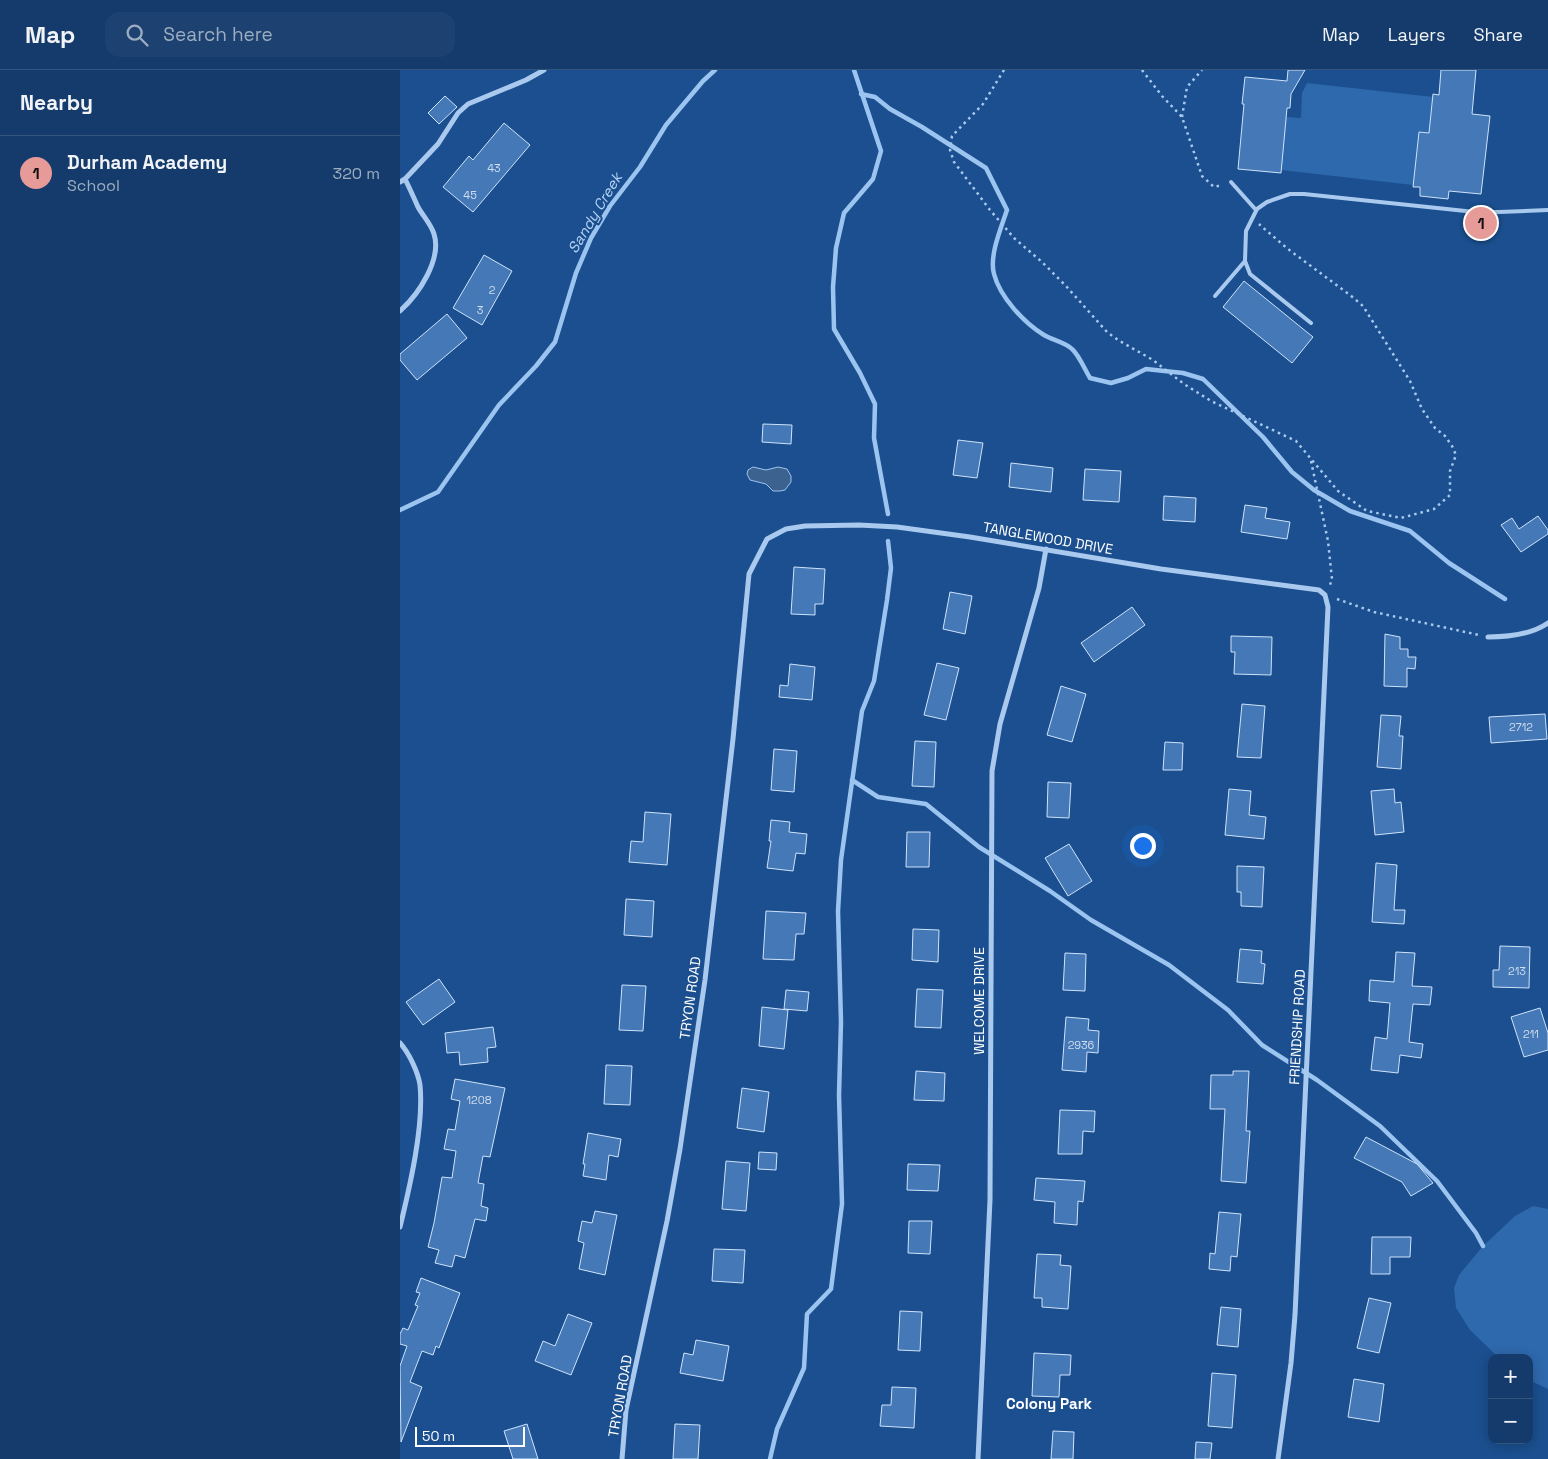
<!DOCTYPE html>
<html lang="en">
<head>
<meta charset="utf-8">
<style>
  :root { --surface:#143b6b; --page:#1d4271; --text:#f1f3f6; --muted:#9dadc1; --line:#33557e; --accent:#e69b98 }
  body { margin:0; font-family:"Space Grotesk",sans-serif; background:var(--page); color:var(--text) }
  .controls { position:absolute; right:15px; bottom:15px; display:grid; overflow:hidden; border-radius:10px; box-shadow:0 2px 12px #0003 }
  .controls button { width:45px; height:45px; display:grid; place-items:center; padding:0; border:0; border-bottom:1px solid var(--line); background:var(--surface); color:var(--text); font:25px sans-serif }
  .scale { position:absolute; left:15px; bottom:12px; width:110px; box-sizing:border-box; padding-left:5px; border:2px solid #fff; border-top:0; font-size:14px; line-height:18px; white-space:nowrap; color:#fff; -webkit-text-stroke:4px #1b4f8f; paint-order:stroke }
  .you { position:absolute; left:742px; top:775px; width:18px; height:18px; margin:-12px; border:4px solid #fff; border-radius:50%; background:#1a73e8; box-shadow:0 0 0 8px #1a73e833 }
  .badge { display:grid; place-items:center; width:32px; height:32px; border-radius:50%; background:var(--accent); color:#111; font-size:16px; font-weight:700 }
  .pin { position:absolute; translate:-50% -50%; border:2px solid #fff; box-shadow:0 1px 5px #0006 }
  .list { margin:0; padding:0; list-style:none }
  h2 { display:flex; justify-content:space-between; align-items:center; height:65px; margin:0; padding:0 20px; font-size:21px }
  h2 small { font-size:16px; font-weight:400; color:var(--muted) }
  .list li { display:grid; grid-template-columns:32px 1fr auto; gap:15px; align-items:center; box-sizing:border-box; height:75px; padding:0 20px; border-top:1px solid var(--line) }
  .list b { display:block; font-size:19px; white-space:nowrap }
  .list p { margin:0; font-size:16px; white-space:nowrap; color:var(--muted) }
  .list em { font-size:16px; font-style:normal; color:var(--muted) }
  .icon { flex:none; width:28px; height:28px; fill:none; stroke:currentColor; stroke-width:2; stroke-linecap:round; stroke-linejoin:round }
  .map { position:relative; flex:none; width:1148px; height:1389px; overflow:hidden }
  header { display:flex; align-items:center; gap:30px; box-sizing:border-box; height:70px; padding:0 25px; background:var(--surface); border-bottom:1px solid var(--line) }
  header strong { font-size:24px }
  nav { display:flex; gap:28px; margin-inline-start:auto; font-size:18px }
  .search { width:350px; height:45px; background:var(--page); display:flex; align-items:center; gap:12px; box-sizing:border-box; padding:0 18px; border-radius:15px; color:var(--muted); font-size:19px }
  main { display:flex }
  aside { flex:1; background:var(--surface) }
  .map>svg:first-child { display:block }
  .green { fill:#2e69ad }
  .water { fill:#3c6290; stroke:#9cc4f0 }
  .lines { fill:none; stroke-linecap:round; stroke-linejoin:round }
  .stream { stroke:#9cc4f0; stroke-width:4.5 }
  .building { fill:#4478b7; stroke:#cfe3fa }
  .path { stroke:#a9c9ee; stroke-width:2.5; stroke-dasharray:2.5 4; stroke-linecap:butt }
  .lane { stroke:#a9c9ee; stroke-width:4 }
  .street { stroke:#a9c9ee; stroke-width:5 }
  .labels { text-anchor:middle; stroke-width:4; stroke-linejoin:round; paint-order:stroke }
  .number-label { font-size:11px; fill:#d0dded }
  .street-label { font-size:14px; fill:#fff; stroke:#1b4f8f }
  .water-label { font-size:15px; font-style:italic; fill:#b5d3f5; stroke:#1b4f8f }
  .neighbourhood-label { font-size:15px; font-weight:bold; fill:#fff; stroke:#1b4f8f }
</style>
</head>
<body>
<header>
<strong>Map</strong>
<div class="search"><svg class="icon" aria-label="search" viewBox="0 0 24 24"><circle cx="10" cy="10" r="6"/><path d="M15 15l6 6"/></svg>Search here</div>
<nav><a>Map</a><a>Layers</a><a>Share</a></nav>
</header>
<main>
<aside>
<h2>Nearby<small></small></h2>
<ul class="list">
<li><span class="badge">1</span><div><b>Durham Academy</b><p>School</p></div><em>320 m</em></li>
</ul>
</aside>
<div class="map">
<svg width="1148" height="1389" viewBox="0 0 1148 1389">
  <rect width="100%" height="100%" fill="#1b4f8f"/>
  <g class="green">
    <polygon points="907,13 1033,27 1029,63 1019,62 1013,115 881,100 886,47 901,48 902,23"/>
    <polygon points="1133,1136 1148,1139 1148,1319 1129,1310 1129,1288 1099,1288 1070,1260 1056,1238 1054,1218 1059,1205 1083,1176 1115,1146"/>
  </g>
  <polygon class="water" points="353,397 366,400 378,397 387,399 391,406 391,412 385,420 380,421 373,421 366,414 350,410 347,404 348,400"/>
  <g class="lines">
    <g class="stream">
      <polyline points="454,0 481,81 473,109 444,143 436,178 433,217 434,259 460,303 475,334 474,368 488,444"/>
      <path d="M461,24L475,27L490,39L522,57L586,98L607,140C601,158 589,186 594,204C600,227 624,253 644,265C652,270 665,272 672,279C679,285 685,300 690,308L711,313L728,308L746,299L783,303L803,309L863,367L892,402L914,420L950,441L1010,461L1049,493L1105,529"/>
      <polyline points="0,440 38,422 99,335 136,296 155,272 176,203 191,168 210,136 240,97 266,55 303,11 315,0"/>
      <polyline points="452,710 478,727 526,734 579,777 650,821 691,850 769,895 828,940 862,975 917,1010 980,1056 1037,1111 1076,1163 1083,1176"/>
      <polyline points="370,1389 377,1359 404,1298 407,1244 431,1219 442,1134 439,1025 441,952 438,841 441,790 462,641 474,611 487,530 491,498 488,471"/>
    </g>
  </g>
  <g class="building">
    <polygon points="888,0 905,0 891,24 890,38 887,38 881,103 838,99 844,34 842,34 845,7 887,11"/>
    <polygon points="1041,0 1076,0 1072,44 1090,46 1081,124 1049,121 1048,129 1020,126 1020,117 1013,117 1019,62 1029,63 1033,24 1039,25"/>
    <polygon points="45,26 57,37 39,54 28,43"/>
    <polygon points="104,53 130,75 73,142 43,117 69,86 73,90"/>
    <polygon points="84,185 112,201 82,255 53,238"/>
    <polygon points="844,211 913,267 892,293 823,237"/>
    <polygon points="47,244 67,268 17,310 0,290 0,284"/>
    <polygon points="363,354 392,355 391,374 362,372"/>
    <polygon points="558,370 583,373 577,408 553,405"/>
    <polygon points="611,393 653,398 651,422 609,417"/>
    <polygon points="685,399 721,401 719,432 683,430"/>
    <polygon points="764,426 796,428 795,452 763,450"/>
    <polygon points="845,435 867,438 865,448 890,452 887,469 841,462"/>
    <polygon points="1138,446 1148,460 1148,464 1121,482 1101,455 1112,448 1119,459"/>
    <polygon points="394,497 425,499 423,534 415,534 415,545 391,544"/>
    <polygon points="550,522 572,526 565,564 543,559"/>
    <polygon points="732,537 745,555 694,592 681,573"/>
    <polygon points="985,564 1000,567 1000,579 1008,579 1008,587 1016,587 1015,599 1007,598 1007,617 984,616"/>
    <polygon points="831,566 872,567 871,605 834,604 835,582 831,582"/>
    <polygon points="537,593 559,598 546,650 524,645"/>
    <polygon points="390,594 415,597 412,630 379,627 380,615 388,616"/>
    <polygon points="661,616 686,624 672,672 647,665"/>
    <polygon points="842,634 865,636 861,688 837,687"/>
    <polygon points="1145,644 1147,669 1091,673 1089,647"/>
    <polygon points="981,645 1001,646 999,666 1003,666 1001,699 977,697"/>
    <polygon points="515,671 536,672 534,717 512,716"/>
    <polygon points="765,672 783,673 782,700 763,700"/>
    <polygon points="374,679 397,681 394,722 371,720"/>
    <polygon points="648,712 671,713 669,748 647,747"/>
    <polygon points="829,719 851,721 849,745 866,747 864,769 825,765"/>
    <polygon points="994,719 995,733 1001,732 1004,762 975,765 971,721"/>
    <polygon points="245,742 271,744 267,795 229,792 231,771 243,772"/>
    <polygon points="371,750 390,752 389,762 407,764 405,784 396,783 393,801 367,798 371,771 369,771"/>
    <polygon points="507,762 530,762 529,797 506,797"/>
    <polygon points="669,774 692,811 668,826 645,788"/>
    <polygon points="976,793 997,795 994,840 1005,840 1004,854 972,852"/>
    <polygon points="837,796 864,797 862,837 841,836 841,822 837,822"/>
    <polygon points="226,829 254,831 252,867 224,865"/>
    <polygon points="366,841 406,843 404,864 396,864 394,890 363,889"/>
    <polygon points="513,859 539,860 538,892 512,890"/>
    <polygon points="1100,876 1130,877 1129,918 1093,917 1093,900 1099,900"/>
    <polygon points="840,879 862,881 861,893 865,894 863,914 837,912"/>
    <polygon points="996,882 1015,883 1012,916 1032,917 1030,935 1013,934 1009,972 1023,974 1021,988 1000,985 998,1003 971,1000 975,967 987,969 990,933 969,931 970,910 994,912"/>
    <polygon points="665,883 686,884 685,921 663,920"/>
    <polygon points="39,909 55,932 23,955 6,932"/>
    <polygon points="222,915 246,916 243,961 219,960"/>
    <polygon points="517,919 543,920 541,958 515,957"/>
    <polygon points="386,920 409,922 407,941 384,939"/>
    <polygon points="362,937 388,940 384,979 359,976"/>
    <polygon points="1140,938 1148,963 1148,980 1124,987 1111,947"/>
    <polygon points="666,947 689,949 688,960 699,961 698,983 687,982 686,1002 662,1000"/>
    <polygon points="93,957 96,977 87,978 88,992 60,995 59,982 47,983 45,963"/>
    <polygon points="206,995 232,996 230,1035 204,1034"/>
    <polygon points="516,1001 545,1003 544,1031 514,1030"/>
    <polygon points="833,1001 849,1001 846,1061 850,1061 846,1113 821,1111 825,1039 810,1039 811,1005 833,1005"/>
    <polygon points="55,1009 105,1018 90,1087 83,1086 78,1113 84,1114 81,1136 88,1138 86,1151 75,1149 65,1188 55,1185 52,1197 35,1193 39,1180 28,1177 34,1153 42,1107 52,1108 56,1081 44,1079 48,1059 55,1060 60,1031 51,1029"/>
    <polygon points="342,1018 369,1022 364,1062 337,1058"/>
    <polygon points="660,1040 695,1041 694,1062 683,1061 682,1084 658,1084"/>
    <polygon points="188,1063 221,1069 218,1087 209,1085 206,1110 183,1106 185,1094 183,1094"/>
    <polygon points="966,1067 1017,1094 1033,1113 1011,1126 1002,1112 954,1088"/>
    <polygon points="359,1082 377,1083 376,1100 358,1099"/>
    <polygon points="326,1091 350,1093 346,1141 322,1139"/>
    <polygon points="508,1094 540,1095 538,1121 507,1120"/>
    <polygon points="636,1108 685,1111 683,1132 678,1131 677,1155 654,1153 655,1132 634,1130"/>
    <polygon points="195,1141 217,1145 205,1205 179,1199 184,1173 178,1171 182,1151 192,1153"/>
    <polygon points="819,1142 841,1144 837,1187 831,1186 830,1201 809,1199 810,1183 815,1184"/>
    <polygon points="509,1151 532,1151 530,1184 508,1183"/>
    <polygon points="972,1167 1011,1167 1010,1187 990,1187 990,1204 971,1204"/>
    <polygon points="314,1179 345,1180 343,1213 312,1211"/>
    <polygon points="637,1184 661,1185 660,1195 671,1196 668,1239 642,1237 642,1228 634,1228"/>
    <polygon points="21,1208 60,1223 39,1278 36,1276 33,1285 22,1281 10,1312 22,1317 1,1372 0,1296 7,1276 0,1274 0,1264 3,1258 8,1260 18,1236 15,1235 20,1223 16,1222"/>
    <polygon points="969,1228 991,1233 979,1283 957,1278"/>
    <polygon points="821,1237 841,1239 838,1277 817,1275"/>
    <polygon points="500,1241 522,1242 520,1281 498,1280"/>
    <polygon points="168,1244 192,1253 171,1305 135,1291 143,1271 155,1276"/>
    <polygon points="296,1270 329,1276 323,1311 280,1303 284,1283 293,1285"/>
    <polygon points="634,1283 671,1285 670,1305 660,1305 659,1327 632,1326"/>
    <polygon points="812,1303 836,1305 832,1358 808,1356"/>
    <polygon points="954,1309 984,1314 979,1352 948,1347"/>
    <polygon points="492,1317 516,1318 514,1358 480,1356 482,1335 491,1335"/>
    <polygon points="127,1354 138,1389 113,1389 104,1361"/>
    <polygon points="275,1354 300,1355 298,1389 273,1389"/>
    <polygon points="653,1361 674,1362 673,1389 651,1389"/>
    <polygon points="796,1372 812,1373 810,1389 795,1389"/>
  </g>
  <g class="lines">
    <g class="path">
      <polyline points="604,0 583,34 552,66 550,80 554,92 590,140 614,168 642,192 666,216 707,262 718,270 753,290 784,314 811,331 896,371 938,421 967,441 1001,448 1034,439 1050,425 1050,401 1056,385 1052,376 1045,366 1035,358 1022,339 1010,311 963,236 950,225 888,179 861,156 859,154"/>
      <polyline points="742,0 762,26 782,47 802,106 814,117 822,115"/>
      <polyline points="782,47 787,17 802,0"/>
      <polyline points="911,391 928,471 932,509 929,518"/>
      <polyline points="937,529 974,542 1079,565"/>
    </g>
    <g class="lane">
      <polyline points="831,112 856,140"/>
      <polyline points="815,226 845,191"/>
      <polyline points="911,253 850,204 845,191 846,161 857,139 867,132 890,124 904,124 1075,142 1099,142 1148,140"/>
    </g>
    <g class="street">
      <polyline points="0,112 5,109 38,74 58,43 68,34 126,10 144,0"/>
      <path d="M0,241C19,224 42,189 34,164C31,154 23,146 18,137C14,128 10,119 5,109"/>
      <path d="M1088,567C1107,567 1132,564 1148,553"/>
      <path d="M0,973C9,983 18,1002 20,1015C24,1056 10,1116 0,1157"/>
      <polyline points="222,1389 226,1340 267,1151 280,1079 305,910 333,669 349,504 367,469 386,459 405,456 459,455 497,457 570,467 761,499 919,520 925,525 928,537 895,1245 891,1293 878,1389"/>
      <polyline points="578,1389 590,1130 592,701 600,654 639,518 646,479"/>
    </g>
  </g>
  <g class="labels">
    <g class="number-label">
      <text x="94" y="102">43</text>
      <text x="70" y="129">45</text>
      <text x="92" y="224">2</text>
      <text x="80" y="244">3</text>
      <text x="1121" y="661">2712</text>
      <text x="1117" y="905">213</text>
      <text x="1131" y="968">211</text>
      <text x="681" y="979">2936</text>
      <text x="79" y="1034">1208</text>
    </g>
    <g class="street-label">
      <text transform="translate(648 468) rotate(10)" y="5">TANGLEWOOD DRIVE</text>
      <text transform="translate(290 928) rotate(-82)" y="5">TRYON ROAD</text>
      <text transform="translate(579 931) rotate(-90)" y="5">WELCOME DRIVE</text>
      <text transform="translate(897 957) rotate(-87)" y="5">FRIENDSHIP ROAD</text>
      <text transform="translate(220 1326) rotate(-80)" y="5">TRYON ROAD</text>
    </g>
    <g class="water-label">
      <text transform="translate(195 143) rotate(-59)" y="5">Sandy Creek</text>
    </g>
    <g class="neighbourhood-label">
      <text x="649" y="1339">Colony Park</text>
    </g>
  </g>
</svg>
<div class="controls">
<button>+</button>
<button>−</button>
</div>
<div class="scale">50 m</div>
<div class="you"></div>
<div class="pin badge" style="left:1081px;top:153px">1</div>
</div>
</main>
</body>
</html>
